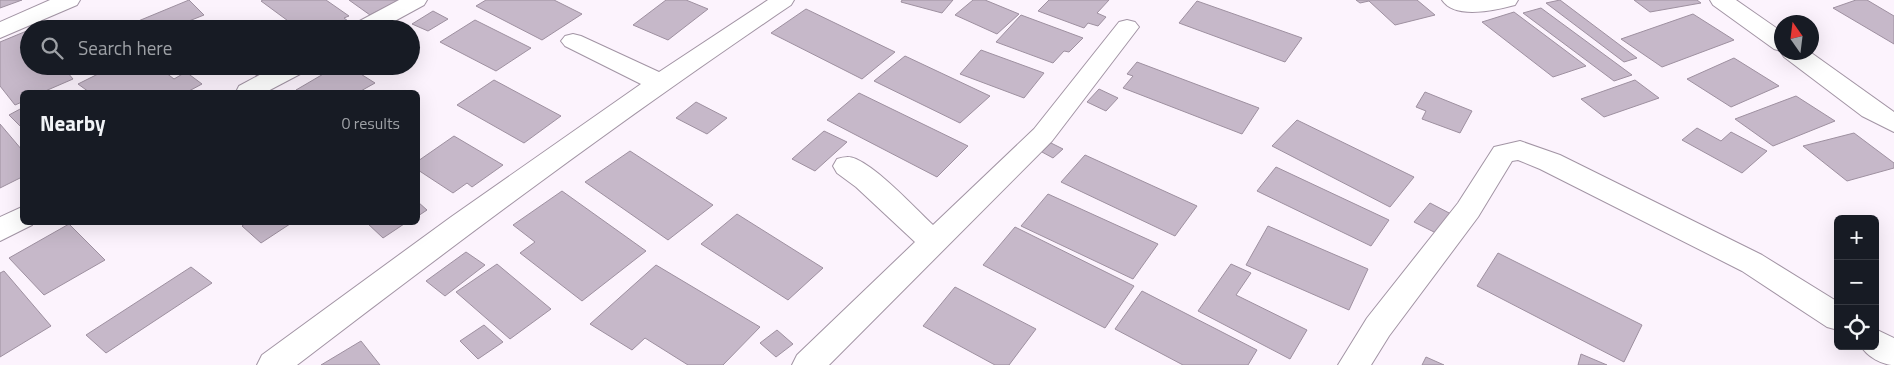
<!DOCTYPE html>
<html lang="en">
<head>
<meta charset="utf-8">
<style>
  :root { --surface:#171b24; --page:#20242c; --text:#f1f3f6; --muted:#9ea1a6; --line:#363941 }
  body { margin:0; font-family:"Titillium Web",sans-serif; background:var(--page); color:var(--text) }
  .controls { position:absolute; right:15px; bottom:15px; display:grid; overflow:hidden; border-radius:8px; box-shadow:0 5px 20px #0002 }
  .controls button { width:45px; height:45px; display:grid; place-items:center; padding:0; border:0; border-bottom:1px solid var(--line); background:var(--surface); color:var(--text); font:25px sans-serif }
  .compass { position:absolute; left:1774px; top:15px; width:45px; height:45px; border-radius:50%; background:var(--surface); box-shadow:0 5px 20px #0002; rotate:346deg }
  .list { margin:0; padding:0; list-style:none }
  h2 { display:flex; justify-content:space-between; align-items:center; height:65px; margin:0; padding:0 20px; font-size:21px }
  h2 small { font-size:16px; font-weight:400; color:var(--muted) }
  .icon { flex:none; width:28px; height:28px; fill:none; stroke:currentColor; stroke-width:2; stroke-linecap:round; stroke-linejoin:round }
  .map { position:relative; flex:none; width:1894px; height:365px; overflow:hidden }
  .search { position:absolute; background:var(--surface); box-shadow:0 5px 20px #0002; left:20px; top:20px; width:400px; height:55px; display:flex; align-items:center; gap:12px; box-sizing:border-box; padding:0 18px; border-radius:28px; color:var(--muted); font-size:19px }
  .panel { position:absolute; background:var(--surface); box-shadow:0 5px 20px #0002; left:20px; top:90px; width:400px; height:135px; border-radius:8px }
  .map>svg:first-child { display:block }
  .building { fill:#c6b8c9; stroke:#9e90a0 }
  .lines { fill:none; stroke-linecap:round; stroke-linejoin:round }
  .minor-casing { stroke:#a294a4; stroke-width:2 }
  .minor { fill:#fff; fill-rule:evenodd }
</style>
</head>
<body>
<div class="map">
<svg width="1894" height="365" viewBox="0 0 1894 365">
  <rect width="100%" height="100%" fill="#fcf3fd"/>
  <g class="building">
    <polygon points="0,0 22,0 0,8"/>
    <polygon points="189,0 204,15 174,27 172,25 166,27 167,29 135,29 131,24"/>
    <polygon points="263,0 326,0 349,16 344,18 348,21 333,29 299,29 261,1"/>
    <polygon points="349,0 399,0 370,15"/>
    <polygon points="486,0 554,0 582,14 542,40 476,6"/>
    <polygon points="666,0 686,0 708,9 668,40 633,25"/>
    <polygon points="902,0 953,0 942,13 901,2"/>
    <polygon points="973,0 985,0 1019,14 997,34 955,15"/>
    <polygon points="1049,0 1109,0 1097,13 1106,17 1098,26 1088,23 1084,28 1038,11"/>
    <polygon points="1356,0 1417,0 1435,15 1395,25 1369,1 1360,3"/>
    <polygon points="1560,0 1637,58 1624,62 1546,3"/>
    <polygon points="1634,0 1697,0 1701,3 1650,12"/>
    <polygon points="1856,0 1867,0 1894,16 1894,44 1833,8"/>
    <polygon points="1197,1 1302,38 1285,62 1179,23"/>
    <polygon points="1541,8 1632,75 1614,81 1523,13"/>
    <polygon points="806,9 895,52 862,79 771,33"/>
    <polygon points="433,11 448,19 428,31 412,24"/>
    <polygon points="1514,12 1586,66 1553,77 1482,22"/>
    <polygon points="1693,14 1734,40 1662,67 1621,39"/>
    <polygon points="1021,15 1083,38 1069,52 1064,51 1053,63 996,42"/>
    <polygon points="475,20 531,48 496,71 440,42"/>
    <polygon points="29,30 29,66 62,66 73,79 43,92 22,92 22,102 15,105 0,86 0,42"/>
    <polygon points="981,50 1044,73 1024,98 960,74"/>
    <polygon points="905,56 990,96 960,123 874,81"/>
    <polygon points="1734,58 1779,86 1731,107 1687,79"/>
    <polygon points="1137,62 1259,108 1242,134 1123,88 1133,76 1127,74"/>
    <polygon points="114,66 157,66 174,79 186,72 202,84 189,91 191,92 89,92 78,84"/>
    <polygon points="258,66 288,66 263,80 250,71"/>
    <polygon points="337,66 348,66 375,83 359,92 300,92 296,90"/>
    <polygon points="494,80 561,116 524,143 457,105"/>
    <polygon points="1635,80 1659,98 1604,117 1581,99"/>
    <polygon points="1099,89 1118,98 1106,111 1087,102"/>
    <polygon points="1425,92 1472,111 1460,133 1422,119 1426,111 1416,107"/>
    <polygon points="859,93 968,146 937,177 827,120"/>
    <polygon points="1796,96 1835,121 1773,146 1735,119"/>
    <polygon points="696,102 727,118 707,134 676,118"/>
    <polygon points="22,108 22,128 9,115"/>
    <polygon points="1297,120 1414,177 1390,207 1272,146"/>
    <polygon points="0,124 22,150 22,177 0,188"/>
    <polygon points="1697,128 1721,141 1731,132 1767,151 1742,173 1682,140"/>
    <polygon points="824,131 847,142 815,171 792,159"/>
    <polygon points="1854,133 1894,163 1894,168 1847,181 1803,146"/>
    <polygon points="454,136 503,165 472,187 467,183 453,193 418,170 418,161"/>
    <polygon points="1051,143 1063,149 1053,158 1042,152"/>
    <polygon points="630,151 713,205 668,240 585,182"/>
    <polygon points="1085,155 1197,206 1175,236 1061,182"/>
    <polygon points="1276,167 1389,220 1371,246 1257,191"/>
    <polygon points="562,191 646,251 582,301 520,253 535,242 513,225"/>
    <polygon points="1048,194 1158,244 1133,279 1021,226"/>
    <polygon points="418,202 427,210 418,216"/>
    <polygon points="1430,203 1453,215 1438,234 1414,222"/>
    <polygon points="737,214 823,268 788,300 701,244"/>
    <polygon points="247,222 293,222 261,243 242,226"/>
    <polygon points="366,222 407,222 383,238"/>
    <polygon points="69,224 105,260 44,295 9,258"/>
    <polygon points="1268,226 1368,269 1349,310 1246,265"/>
    <polygon points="1015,227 1134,286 1105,328 983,265"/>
    <polygon points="466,252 485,265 445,296 426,281"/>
    <polygon points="1498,253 1642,325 1624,362 1477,286"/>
    <polygon points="497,264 551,309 510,339 456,292"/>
    <polygon points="1231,264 1251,273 1236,295 1307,330 1290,359 1198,311"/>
    <polygon points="656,265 760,327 723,365 688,365 645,338 632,350 590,324"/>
    <polygon points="191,267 212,283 106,353 86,335"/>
    <polygon points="4,271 51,326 0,357 0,273"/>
    <polygon points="955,287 1036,329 1009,365 995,365 923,326"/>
    <polygon points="1142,291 1257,350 1248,365 1183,365 1115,329"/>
    <polygon points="484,325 503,342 478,359 460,341"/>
    <polygon points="777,330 793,344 776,357 760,343"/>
    <polygon points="361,341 380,365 321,365"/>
    <polygon points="1581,354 1607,365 1578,365"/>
    <polygon points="1426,357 1444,365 1422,365"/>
  </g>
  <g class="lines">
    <g class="minor-casing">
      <g id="minor">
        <polygon points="50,0 80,0 77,5 0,38 0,22"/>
        <polygon points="399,0 427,0 424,5 380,29 350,29 354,24"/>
        <path d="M768,0H794L791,5C622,119 459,241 297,365H257L262,355L451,217L641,84L565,46L561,41L565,36L573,34L581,36L659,72Z"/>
        <path d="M1442,0H1518L1515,5C1496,10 1455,20 1442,0Z"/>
        <polygon points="1710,0 1736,0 1782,32 1782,52 1810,52 1894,112 1894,132 1862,116 1784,57 1781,52 1781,51 1774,49 1713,5"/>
        <path d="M1127,20L1135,22L1139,27L1052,141L829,365H792L797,355L915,242L856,187L837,173L833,166L837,159C844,157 849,156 856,159C880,170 913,206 933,225L1034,129L1119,22Z"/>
        <polygon points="276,66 307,66 304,72 266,92 236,92 239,86"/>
        <polygon points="1520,141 1560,155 1762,255 1838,302 1838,330 1827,327 1742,271 1540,169 1518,160 1512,161 1478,217 1389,336 1371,365 1338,365 1367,318 1458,203 1494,147"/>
        <polygon points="22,207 22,222 34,222 32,225 0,241 0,217"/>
        <path d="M1875,329L1894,338V365C1883,365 1867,357 1861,346H1875Z"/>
      </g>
    </g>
    <use href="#minor" class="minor"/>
  </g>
</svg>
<div class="controls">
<button>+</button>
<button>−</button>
<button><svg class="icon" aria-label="locate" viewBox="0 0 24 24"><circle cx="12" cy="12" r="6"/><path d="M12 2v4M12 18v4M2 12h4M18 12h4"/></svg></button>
</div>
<svg class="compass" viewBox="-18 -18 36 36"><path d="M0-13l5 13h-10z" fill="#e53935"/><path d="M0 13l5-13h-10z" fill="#9ea1a6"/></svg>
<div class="search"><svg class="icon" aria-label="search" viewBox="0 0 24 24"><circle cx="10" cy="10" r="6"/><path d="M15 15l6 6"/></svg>Search here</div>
<section class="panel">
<h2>Nearby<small>0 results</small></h2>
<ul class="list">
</ul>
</section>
</div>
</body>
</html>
